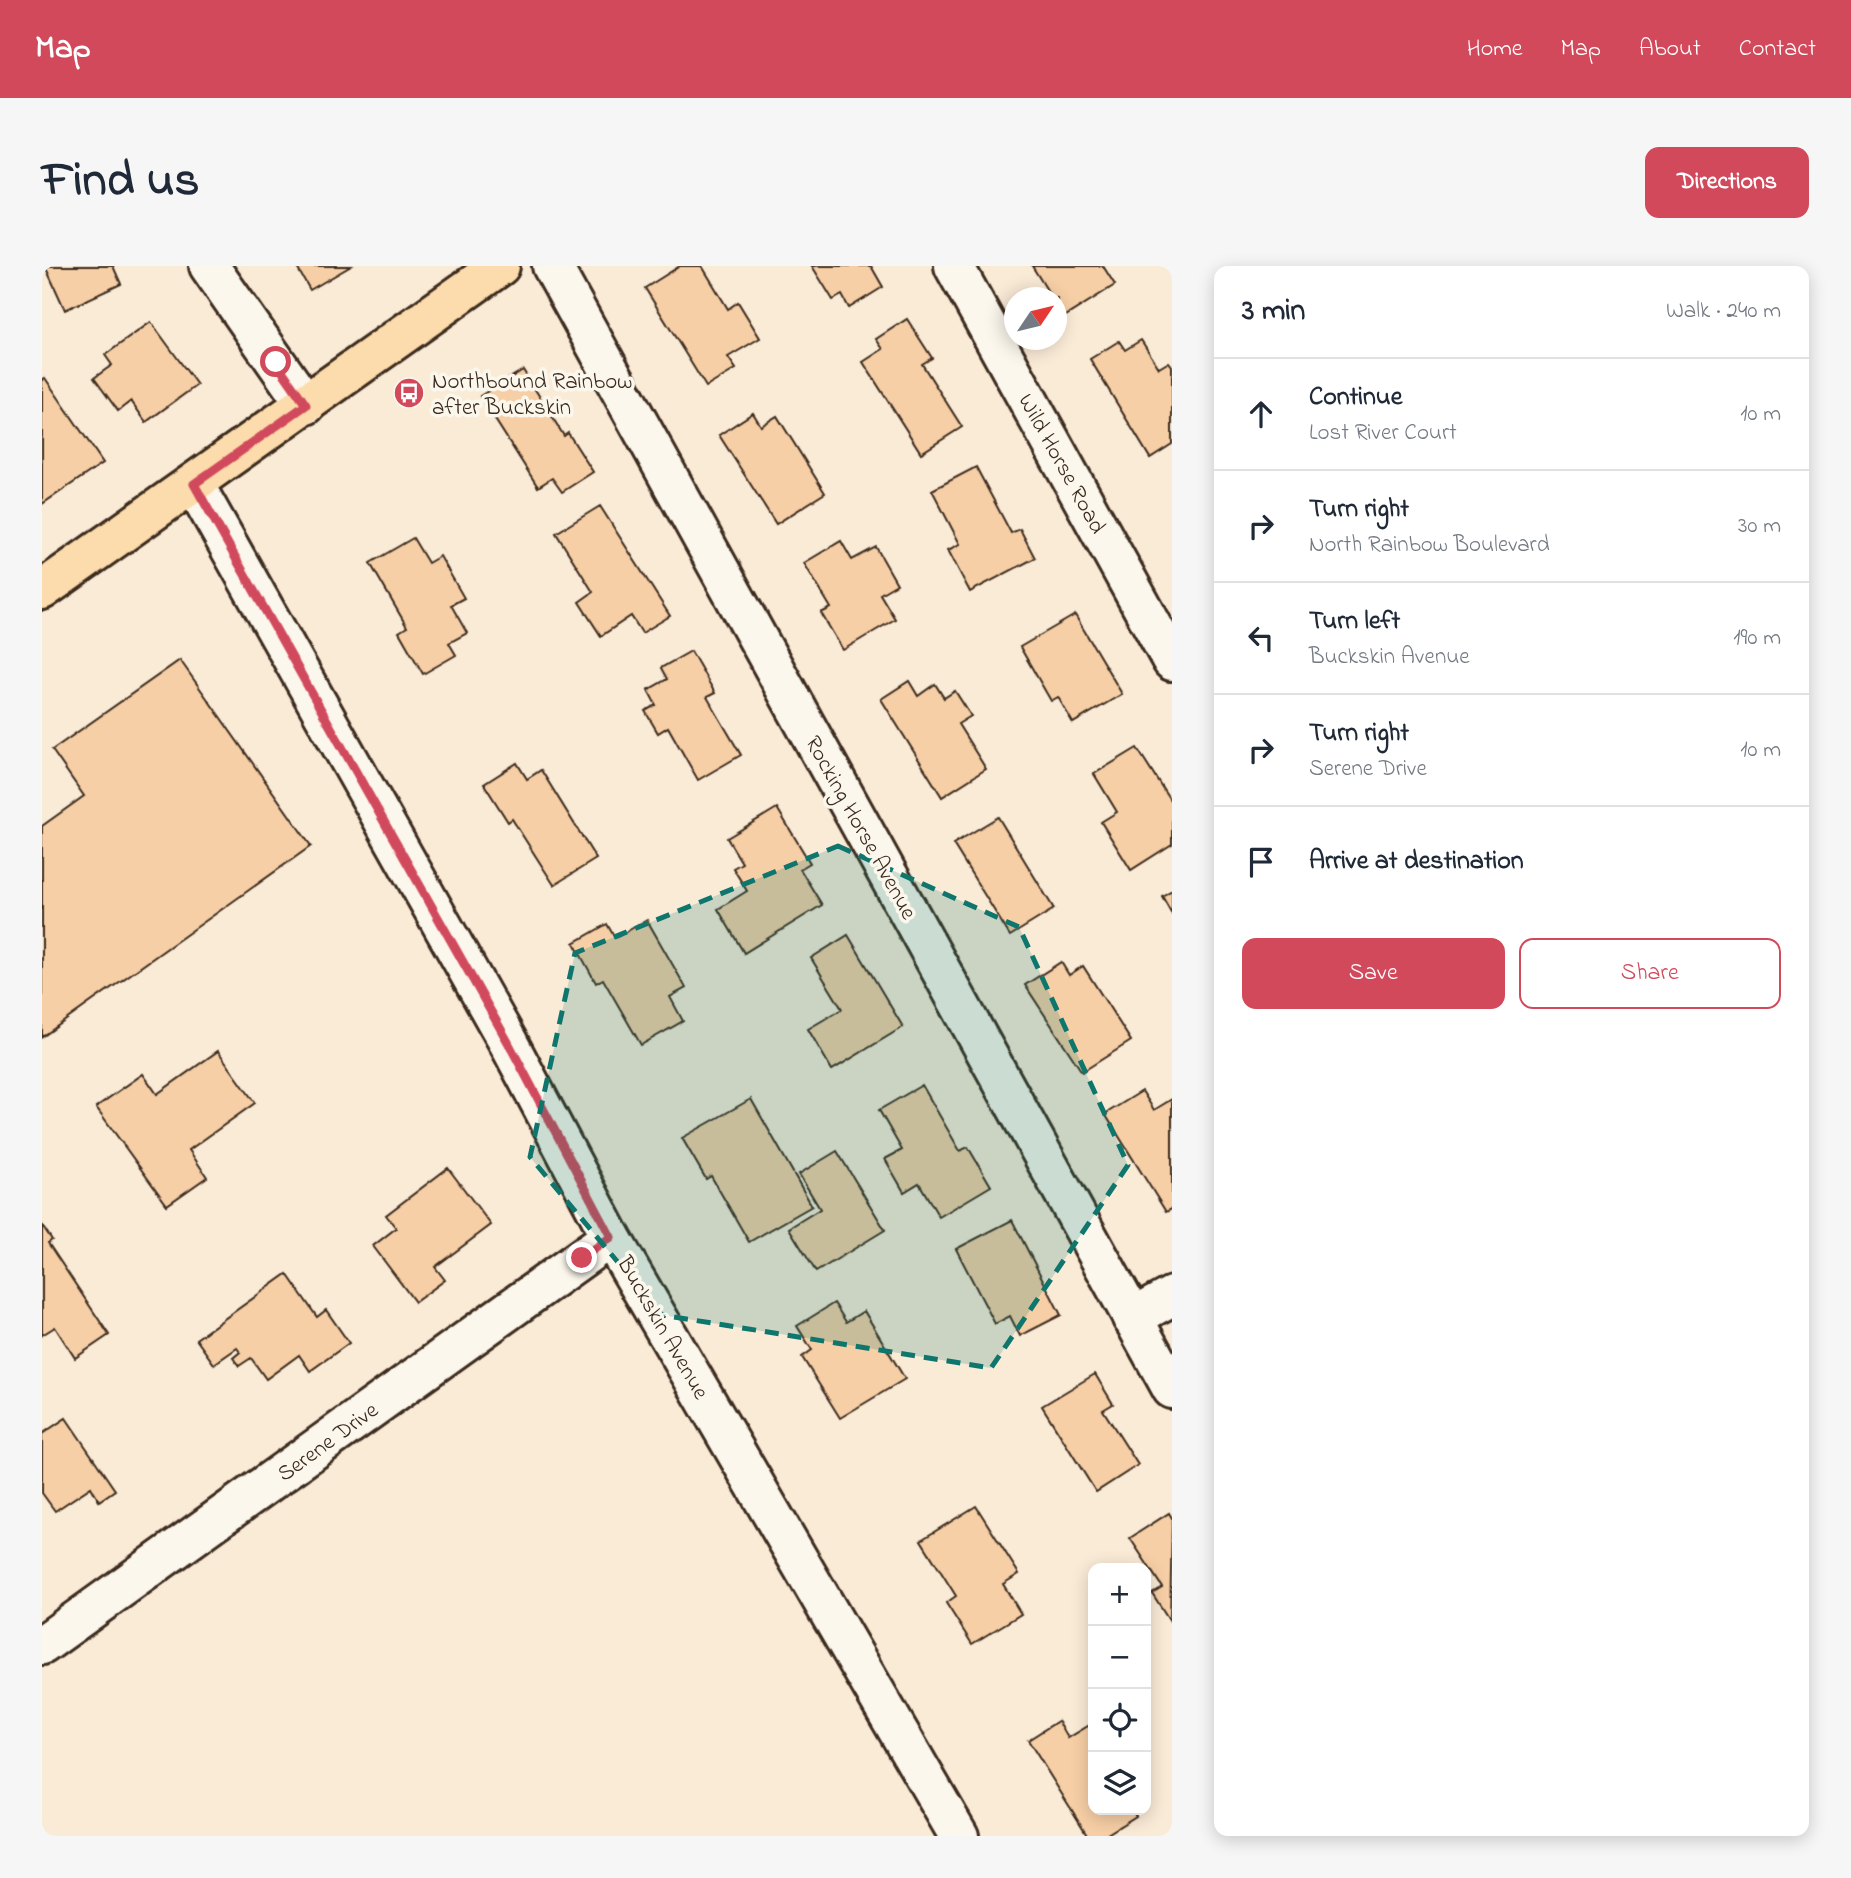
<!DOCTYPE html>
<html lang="en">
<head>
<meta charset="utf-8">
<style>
  :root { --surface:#fff; --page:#f6f6f7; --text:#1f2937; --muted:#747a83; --line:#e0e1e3; --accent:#d1495b }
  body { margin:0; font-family:"Indie Flower",sans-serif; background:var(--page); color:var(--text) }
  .controls { position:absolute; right:21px; bottom:21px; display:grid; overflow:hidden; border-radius:14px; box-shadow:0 4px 18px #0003 }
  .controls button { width:63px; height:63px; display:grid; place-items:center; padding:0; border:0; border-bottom:2px solid var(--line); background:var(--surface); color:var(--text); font:35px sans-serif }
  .compass { position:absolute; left:962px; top:21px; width:63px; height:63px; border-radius:50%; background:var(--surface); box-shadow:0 4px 18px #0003; rotate:55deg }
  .stop { position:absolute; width:21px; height:21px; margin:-16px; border:5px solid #d1495b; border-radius:50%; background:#fff }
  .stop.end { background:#d1495b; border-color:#fff; box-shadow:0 2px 7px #0008 }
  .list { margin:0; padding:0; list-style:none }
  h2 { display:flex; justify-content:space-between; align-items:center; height:91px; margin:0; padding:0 28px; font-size:30px }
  h2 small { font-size:23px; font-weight:400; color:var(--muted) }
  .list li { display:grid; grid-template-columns:46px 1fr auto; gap:21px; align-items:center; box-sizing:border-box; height:112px; padding:0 28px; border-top:2px solid var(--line) }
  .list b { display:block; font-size:26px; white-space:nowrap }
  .list p { margin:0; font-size:23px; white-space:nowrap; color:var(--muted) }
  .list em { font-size:23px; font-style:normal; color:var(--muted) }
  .actions { display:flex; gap:14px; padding:21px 28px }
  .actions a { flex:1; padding:16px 0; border:2px solid var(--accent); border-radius:14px; text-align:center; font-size:24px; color:var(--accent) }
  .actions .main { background:var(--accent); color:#fff }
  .icon { flex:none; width:38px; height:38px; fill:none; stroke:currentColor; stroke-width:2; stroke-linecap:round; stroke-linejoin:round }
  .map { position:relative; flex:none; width:1130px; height:1570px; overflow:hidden; border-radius:14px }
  header { display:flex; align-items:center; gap:42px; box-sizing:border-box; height:98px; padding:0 35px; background:var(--accent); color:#fff }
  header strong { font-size:33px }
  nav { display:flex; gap:38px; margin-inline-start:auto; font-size:24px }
  .intro { display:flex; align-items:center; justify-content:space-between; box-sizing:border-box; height:168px; padding:0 42px }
  h1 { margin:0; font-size:49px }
  .button { padding:18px 32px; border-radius:14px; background:var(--accent); color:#fff; font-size:24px; font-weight:700 }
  main { display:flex; gap:42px; padding:0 42px }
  aside { flex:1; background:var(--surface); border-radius:14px; box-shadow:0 4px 18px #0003 }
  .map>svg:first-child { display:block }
  .building { fill:#f7cfa6; stroke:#3b2a1e; stroke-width:2 }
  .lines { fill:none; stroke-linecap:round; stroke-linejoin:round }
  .minor-casing { stroke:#3b2a1e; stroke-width:44 }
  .major-casing { stroke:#3b2a1e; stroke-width:44 }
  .minor { stroke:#fbf7ec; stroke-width:38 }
  .major { stroke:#fcdcac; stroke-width:38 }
  .route { stroke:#d1495b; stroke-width:9 }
  .marked { fill:#0f766e; fill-opacity:0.2; stroke:#0f766e; stroke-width:5; stroke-dasharray:14 9; stroke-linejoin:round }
  .labels { text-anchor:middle; stroke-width:7; stroke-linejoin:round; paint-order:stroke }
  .poi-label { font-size:23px; fill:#3b2a1e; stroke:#fbf7ec; text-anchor:start }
  .street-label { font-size:23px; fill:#3b2a1e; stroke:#fbf7ec }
</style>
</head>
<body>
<header>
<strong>Map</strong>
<nav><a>Home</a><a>Map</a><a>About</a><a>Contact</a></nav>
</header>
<div class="intro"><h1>Find us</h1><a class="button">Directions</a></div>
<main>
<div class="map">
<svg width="1130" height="1570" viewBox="0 0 1130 1570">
  <rect width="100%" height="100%" fill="#faebd7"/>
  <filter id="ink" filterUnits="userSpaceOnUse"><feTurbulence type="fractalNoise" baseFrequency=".0143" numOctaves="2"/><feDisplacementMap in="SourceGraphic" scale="14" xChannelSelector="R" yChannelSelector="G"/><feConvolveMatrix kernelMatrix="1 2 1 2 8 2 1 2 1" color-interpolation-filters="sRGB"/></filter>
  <g filter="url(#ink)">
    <g class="building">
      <polygon points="3,0 71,0 79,18 23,44"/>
      <polygon points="254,0 309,0 268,24"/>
      <polygon points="638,0 660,0 686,43 696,36 718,72 686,91 694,103 664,121 603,22"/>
      <polygon points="770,0 829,0 841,21 807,42 800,29 791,34"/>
      <polygon points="990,0 1061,0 1073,19 1022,51 1015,39 1015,32 1010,32"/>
      <polygon points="865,53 890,92 880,98 920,161 879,187 821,96 841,83 834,73"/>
      <polygon points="109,56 155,119 104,156 89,135 76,145 52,112 70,99 63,89"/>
      <polygon points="1099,74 1117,102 1127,96 1130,100 1130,178 1108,192 1048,93 1077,75 1083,84"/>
      <polygon points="481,104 522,170 526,167 551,206 520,226 510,212 496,221 438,130"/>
      <polygon points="3,112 61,197 0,238 0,113"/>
      <polygon points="711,147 719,160 735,150 783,227 734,258 677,169"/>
      <polygon points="934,201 969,267 978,263 993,292 928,326 906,284 918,278 890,224"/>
      <polygon points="558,240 628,350 600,367 589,350 559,370 537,336 551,326 514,267"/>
      <polygon points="371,272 386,297 398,290 422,332 409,339 425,367 407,377 414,389 381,408 357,366 365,361 328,297"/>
      <polygon points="799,275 810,294 834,281 855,318 838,328 853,353 801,384 779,347 789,342 762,297"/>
      <polygon points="1033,349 1080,428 1031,457 1016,431 1009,435 978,381"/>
      <polygon points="649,385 673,427 665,431 699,489 656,514 626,461 616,467 603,445 614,439 606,424 625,413 619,402"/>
      <polygon points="138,394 269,580 0,771 0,560 42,530 10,484"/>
      <polygon points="867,415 876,430 893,418 902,432 913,425 929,450 916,458 944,503 900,531 839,433"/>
      <polygon points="1095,482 1130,537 1130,578 1089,604 1059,556 1075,546 1052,508"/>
      <polygon points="475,497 485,513 499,504 554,593 512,619 470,553 466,556 442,518"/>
      <polygon points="735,542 768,597 758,603 780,639 702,687 676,643 705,625 691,602 700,597 685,572"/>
      <polygon points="956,551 1012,643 968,670 911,578"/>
      <polygon points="1130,624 1130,648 1120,630"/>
      <polygon points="605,654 644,722 628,731 641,755 599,779 561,713 554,717 532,677 565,658 573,672"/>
      <polygon points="806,669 861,761 790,804 766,763 800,743 769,692"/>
      <polygon points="1019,696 1027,709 1041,700 1089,775 1040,806 983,719"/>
      <polygon points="176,785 213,837 147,884 165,911 125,939 54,841 101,808 115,828"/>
      <polygon points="880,819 918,885 926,881 949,920 897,951 877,917 862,926 843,893 860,884 837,844"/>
      <polygon points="1100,825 1112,844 1130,833 1130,943 1124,946 1063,848"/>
      <polygon points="709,833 770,940 707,976 669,910 664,913 640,872"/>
      <polygon points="795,885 843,964 774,1006 747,962 778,943 757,908"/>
      <polygon points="406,902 449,959 393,1001 403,1014 373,1036 331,980 354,962 344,949"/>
      <polygon points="970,954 1019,1049 978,1070 968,1050 953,1058 914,983"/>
      <polygon points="0,959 10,974 6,977 67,1069 33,1092 13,1061 0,1069"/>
      <polygon points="245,1008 275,1051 284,1044 307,1077 268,1105 257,1089 224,1113 209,1092 197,1100 191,1092 198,1086 195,1082 172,1098 154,1073"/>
      <polygon points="792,1037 804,1056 822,1045 863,1113 798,1152 760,1091 770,1084 755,1060"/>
      <polygon points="1053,1108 1071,1138 1061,1144 1096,1199 1054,1226 1000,1140"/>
      <polygon points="24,1152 73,1224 57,1235 49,1221 13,1245 0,1227 0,1168"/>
      <polygon points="934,1240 977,1308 961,1318 979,1348 930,1378 904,1337 914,1330 879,1274"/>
      <polygon points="1127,1247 1130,1252 1128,1355 1110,1327 1120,1321 1088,1272"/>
      <polygon points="1016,1455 1026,1472 1051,1457 1051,1544 1090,1544 1094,1550 1062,1570 1046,1570 986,1474"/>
    </g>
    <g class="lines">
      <g class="minor-casing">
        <g id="minor">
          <polyline points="167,0 264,139"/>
          <polyline points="510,0 1130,1123"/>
          <polyline points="912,0 1130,395"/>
          <polyline points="152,218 466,776 569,971 917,1570"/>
          <polyline points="1090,1052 1130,1030"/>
          <polyline points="0,1379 569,971"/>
        </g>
      </g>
      <g class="major-casing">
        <polyline id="major" points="0,324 458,0"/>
      </g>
      <use href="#minor" class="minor"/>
      <use href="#major" class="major"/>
    </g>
  </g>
  <g class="lines" filter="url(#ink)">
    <polyline class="route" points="234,96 264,139 152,218 466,776 569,971 540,992"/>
  </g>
  <path class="marked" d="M796,580L977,661L1086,899L949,1102L620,1049L488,891L533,687Z"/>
  <defs>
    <g id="bus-disc" transform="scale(1.575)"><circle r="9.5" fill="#d1495b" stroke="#fbf7ec"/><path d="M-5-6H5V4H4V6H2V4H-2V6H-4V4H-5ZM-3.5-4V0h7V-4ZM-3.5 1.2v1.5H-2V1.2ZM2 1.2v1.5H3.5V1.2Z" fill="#fff"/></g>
  </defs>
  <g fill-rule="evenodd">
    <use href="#bus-disc" x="367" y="127"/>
  </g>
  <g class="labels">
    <g class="poi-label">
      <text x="390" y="122">Northbound Rainbow<tspan x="390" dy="26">after Buckskin</tspan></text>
    </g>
    <g class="street-label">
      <text transform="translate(1021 197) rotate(61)" y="8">Wild Horse Road</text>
      <text transform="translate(820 561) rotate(61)" y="8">Rocking Horse Avenue</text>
      <text transform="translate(622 1061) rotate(60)" y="8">Buckskin Avenue</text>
      <text transform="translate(285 1175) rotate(-36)" y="8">Serene Drive</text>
    </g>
  </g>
</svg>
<div class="controls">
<button>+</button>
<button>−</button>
<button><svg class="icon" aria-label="locate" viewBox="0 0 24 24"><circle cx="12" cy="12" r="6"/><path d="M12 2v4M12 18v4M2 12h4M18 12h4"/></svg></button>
<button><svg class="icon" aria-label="layers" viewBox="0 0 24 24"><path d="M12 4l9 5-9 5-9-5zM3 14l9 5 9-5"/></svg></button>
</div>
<svg class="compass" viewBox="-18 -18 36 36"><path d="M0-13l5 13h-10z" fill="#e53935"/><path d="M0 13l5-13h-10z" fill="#747a83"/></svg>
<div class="stop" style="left:234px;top:96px"></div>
<div class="stop end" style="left:540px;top:992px"></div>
</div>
<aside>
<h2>3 min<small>Walk · 240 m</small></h2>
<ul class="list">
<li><svg class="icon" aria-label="ahead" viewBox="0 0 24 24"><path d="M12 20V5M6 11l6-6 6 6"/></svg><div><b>Continue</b><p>Lost River Court</p></div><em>10 m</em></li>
<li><svg class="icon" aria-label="right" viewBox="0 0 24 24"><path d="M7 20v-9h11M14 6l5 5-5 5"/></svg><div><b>Turn right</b><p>North Rainbow Boulevard</p></div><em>30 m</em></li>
<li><svg class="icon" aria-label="left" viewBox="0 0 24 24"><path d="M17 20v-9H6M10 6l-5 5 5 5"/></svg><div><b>Turn left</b><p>Buckskin Avenue</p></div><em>190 m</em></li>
<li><svg class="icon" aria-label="right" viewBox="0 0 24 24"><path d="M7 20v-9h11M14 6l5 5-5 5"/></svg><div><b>Turn right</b><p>Serene Drive</p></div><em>10 m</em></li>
<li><svg class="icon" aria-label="arrive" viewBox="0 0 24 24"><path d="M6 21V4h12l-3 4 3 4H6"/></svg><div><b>Arrive at destination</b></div></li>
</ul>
<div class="actions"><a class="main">Save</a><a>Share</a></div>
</aside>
</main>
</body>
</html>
